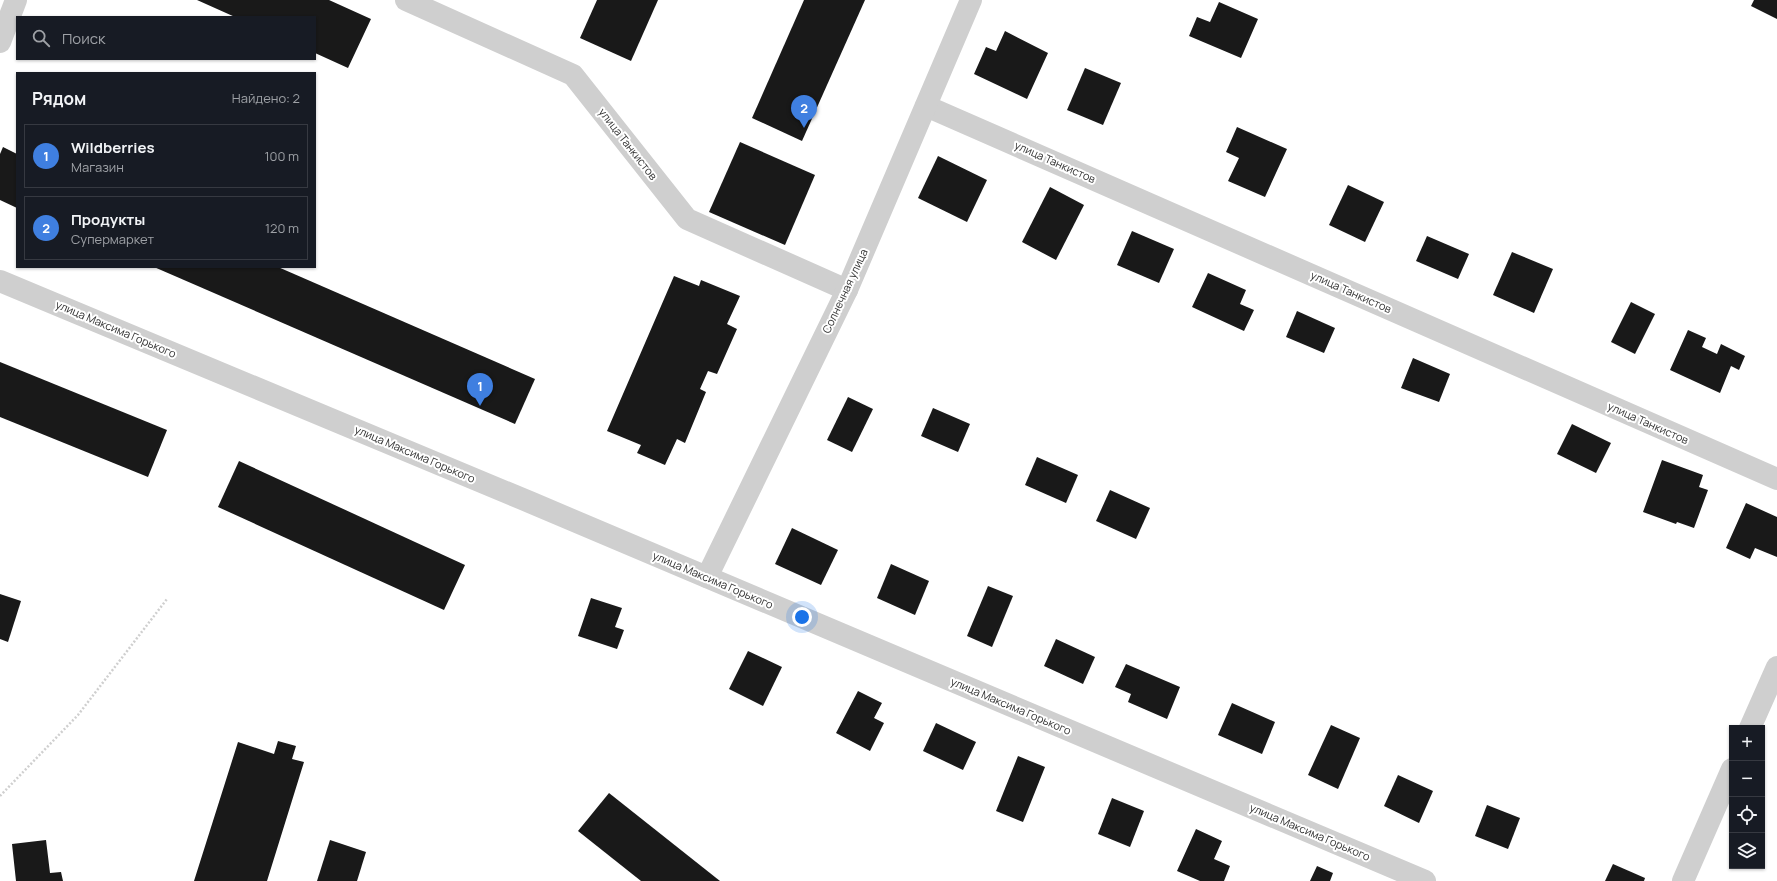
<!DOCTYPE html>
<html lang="ru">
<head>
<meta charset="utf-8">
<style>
  :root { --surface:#171b24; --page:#20242c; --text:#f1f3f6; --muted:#9ea1a6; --line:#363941; --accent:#2563eb }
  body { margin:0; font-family:Manrope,sans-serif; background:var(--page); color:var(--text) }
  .controls { position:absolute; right:12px; bottom:12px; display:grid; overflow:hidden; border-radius:0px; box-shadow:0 1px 3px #0004 }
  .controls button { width:36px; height:36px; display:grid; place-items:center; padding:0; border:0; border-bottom:1px solid var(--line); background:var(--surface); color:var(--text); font:20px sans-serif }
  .you { position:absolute; left:802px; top:617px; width:14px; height:14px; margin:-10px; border:3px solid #fff; border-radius:50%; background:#1a73e8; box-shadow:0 0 0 6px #1a73e833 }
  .badge { display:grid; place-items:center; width:26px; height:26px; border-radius:50%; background:var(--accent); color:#fff; font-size:13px; font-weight:700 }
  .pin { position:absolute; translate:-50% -33px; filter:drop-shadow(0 1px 2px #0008) }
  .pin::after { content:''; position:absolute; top:21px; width:14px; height:12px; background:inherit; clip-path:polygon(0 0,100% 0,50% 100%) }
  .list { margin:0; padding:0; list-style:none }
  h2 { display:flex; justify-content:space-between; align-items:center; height:52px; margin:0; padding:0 16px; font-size:17px }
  h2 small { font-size:13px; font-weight:400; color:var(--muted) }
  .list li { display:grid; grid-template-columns:26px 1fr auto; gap:12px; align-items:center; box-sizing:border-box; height:64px; margin:0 8px 8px; padding:0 8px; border:1px solid var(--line); border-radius:0px }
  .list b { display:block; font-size:15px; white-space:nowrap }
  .list p { margin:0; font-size:13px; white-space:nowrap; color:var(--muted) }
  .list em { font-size:13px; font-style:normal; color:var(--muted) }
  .icon { flex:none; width:22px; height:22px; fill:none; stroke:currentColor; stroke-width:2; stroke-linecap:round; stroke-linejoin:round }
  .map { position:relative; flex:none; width:1777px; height:881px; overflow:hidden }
  .search { position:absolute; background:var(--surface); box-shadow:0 1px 3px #0004; left:16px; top:16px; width:300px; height:44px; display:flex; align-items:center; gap:10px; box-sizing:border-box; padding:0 14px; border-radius:0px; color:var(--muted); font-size:15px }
  .panel { position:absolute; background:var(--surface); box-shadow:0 1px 3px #0004; left:16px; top:72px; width:300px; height:196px; border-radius:0px }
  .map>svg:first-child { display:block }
  .building { fill:#191919 }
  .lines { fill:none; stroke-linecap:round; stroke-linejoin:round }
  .path { stroke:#cfcfcf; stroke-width:2.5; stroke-dasharray:2 2; stroke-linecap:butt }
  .street { stroke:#cfcfcf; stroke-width:22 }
  .labels { text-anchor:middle; stroke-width:4; stroke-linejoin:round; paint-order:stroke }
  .street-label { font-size:11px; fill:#323232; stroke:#fff }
</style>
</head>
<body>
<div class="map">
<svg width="1777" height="881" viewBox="0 0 1777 881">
  <rect width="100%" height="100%" fill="#fff"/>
  <g class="building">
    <polygon points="197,0 329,0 371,19 348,68 315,53 315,17 235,17"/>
    <polygon points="597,0 658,0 631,61 580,38"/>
    <polygon points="804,0 865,0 802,141 752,118"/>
    <polygon points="1754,0 1777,0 1777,19 1751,6"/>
    <polygon points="1219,2 1258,19 1241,58 1189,36 1197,17 1210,22"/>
    <polygon points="1005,31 1048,53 1027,99 974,74 986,47 996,51"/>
    <polygon points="1085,68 1121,83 1103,125 1067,110"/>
    <polygon points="1237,127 1287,149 1265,197 1228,181 1239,158 1226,152"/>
    <polygon points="740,142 815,175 785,245 709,212"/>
    <polygon points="3,147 17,154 17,208 0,200 0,154"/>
    <polygon points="938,156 987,180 967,222 918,198"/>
    <polygon points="1348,185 1384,202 1365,242 1329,225"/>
    <polygon points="1050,187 1084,205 1056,260 1022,242"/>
    <polygon points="1132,231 1174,249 1159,283 1117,265"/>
    <polygon points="1427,236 1469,254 1458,279 1416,261"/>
    <polygon points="1512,252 1553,269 1534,313 1493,295"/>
    <polygon points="154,267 278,267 535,379 515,424"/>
    <polygon points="1208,273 1246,290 1240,304 1254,310 1244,331 1192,307"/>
    <polygon points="674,276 699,286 701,280 740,296 727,324 737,329 717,374 708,371 700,389 706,392 685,443 677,439 665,465 637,453 641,445 607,431"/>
    <polygon points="1631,302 1655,314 1635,354 1611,342"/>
    <polygon points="1297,311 1335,328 1324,353 1286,337"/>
    <polygon points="1688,330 1706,338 1702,347 1717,354 1721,344 1745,356 1739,370 1731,366 1720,393 1670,370"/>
    <polygon points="1413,358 1450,374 1439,402 1401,388"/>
    <polygon points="0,362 167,430 148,477 0,417"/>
    <polygon points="848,397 873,409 852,452 827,440"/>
    <polygon points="933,408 970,424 958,452 921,436"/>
    <polygon points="1572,424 1611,443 1596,473 1557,454"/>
    <polygon points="1037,457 1078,475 1066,503 1025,485"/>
    <polygon points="1662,460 1703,475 1699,487 1708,490 1694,528 1677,522 1676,524 1643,512"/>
    <polygon points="239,461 465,565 444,610 218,507"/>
    <polygon points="1110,490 1150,508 1136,539 1096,521"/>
    <polygon points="1746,503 1777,517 1777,557 1755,548 1750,559 1726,548"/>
    <polygon points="792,528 838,550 821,585 775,564"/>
    <polygon points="891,564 929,581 915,615 877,598"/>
    <polygon points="988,586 1013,596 992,647 967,636"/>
    <polygon points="0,594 21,601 8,642 0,639"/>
    <polygon points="591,598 622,608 615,627 624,630 617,649 578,636"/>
    <polygon points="1056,639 1095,657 1083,684 1044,666"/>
    <polygon points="748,651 782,667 763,706 729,689"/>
    <polygon points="1126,664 1180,687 1167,719 1128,702 1131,694 1115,687"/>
    <polygon points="858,691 882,703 874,718 884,723 870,751 836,733"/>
    <polygon points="1232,703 1275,722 1262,754 1218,735"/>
    <polygon points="936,723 976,742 963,770 923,751"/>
    <polygon points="1331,725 1360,738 1338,789 1308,775"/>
    <polygon points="278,741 296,746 292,759 304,762 267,881 194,881 238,742 274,754"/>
    <polygon points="1018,756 1045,767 1023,822 996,811"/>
    <polygon points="1398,775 1433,791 1419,823 1384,806"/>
    <polygon points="609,793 720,881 641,881 578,831"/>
    <polygon points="1112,798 1144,811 1130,847 1098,834"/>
    <polygon points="1487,805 1520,818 1508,849 1475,836"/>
    <polygon points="1196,829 1222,841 1214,859 1230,866 1224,881 1200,881 1177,871"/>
    <polygon points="46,840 50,873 61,872 63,881 16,881 12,844"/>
    <polygon points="330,840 366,852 357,881 317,881"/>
    <polygon points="1613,864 1645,878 1644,881 1605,881"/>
    <polygon points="1317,866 1333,873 1330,881 1310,881"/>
  </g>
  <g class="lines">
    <polyline class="path" points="0,796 78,715 167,599"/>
    <g class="street">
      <polyline points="406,0 573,75 687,219 847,290"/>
      <polyline points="0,42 16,0"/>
      <polyline points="926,106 1777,479"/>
      <polyline points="0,281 532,503 1425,881"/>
      <polyline points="707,577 847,290 971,0"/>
      <polyline points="1750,728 1777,667"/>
      <polyline points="1683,881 1732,769"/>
    </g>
  </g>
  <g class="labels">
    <g class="street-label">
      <text transform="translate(628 144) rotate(52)" y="4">улица Танкистов</text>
      <text transform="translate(1055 162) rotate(24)" y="4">улица Танкистов</text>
      <text transform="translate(845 291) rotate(-65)" y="4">Солнечная улица</text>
      <text transform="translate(1351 292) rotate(24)" y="4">улица Танкистов</text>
      <text transform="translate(116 329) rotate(23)" y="4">улица Максима Горького</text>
      <text transform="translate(1648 423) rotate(24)" y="4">улица Танкистов</text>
      <text transform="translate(415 454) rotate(23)" y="4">улица Максима Горького</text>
      <text transform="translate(713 580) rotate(23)" y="4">улица Максима Горького</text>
      <text transform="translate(1011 706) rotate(23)" y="4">улица Максима Горького</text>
      <text transform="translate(1310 832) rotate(23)" y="4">улица Максима Горького</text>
    </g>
  </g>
</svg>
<div class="controls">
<button>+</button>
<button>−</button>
<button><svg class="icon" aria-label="locate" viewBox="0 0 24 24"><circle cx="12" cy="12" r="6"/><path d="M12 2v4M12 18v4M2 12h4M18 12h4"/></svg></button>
<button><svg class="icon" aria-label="layers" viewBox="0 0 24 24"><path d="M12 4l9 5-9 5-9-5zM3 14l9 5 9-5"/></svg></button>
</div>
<div class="you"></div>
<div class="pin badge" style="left:480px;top:406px;background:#3f7fe0">1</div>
<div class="pin badge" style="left:804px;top:128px;background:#3f7fe0">2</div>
<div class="search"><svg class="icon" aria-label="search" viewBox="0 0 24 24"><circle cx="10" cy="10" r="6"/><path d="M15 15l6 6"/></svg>Поиск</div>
<section class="panel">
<h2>Рядом<small>Найдено: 2</small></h2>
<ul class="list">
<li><span class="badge" style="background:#3f7fe0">1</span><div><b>Wildberries</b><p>Магазин</p></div><em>100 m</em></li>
<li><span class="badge" style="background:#3f7fe0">2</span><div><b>Продукты</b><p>Супермаркет</p></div><em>120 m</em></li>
</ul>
</section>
</div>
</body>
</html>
